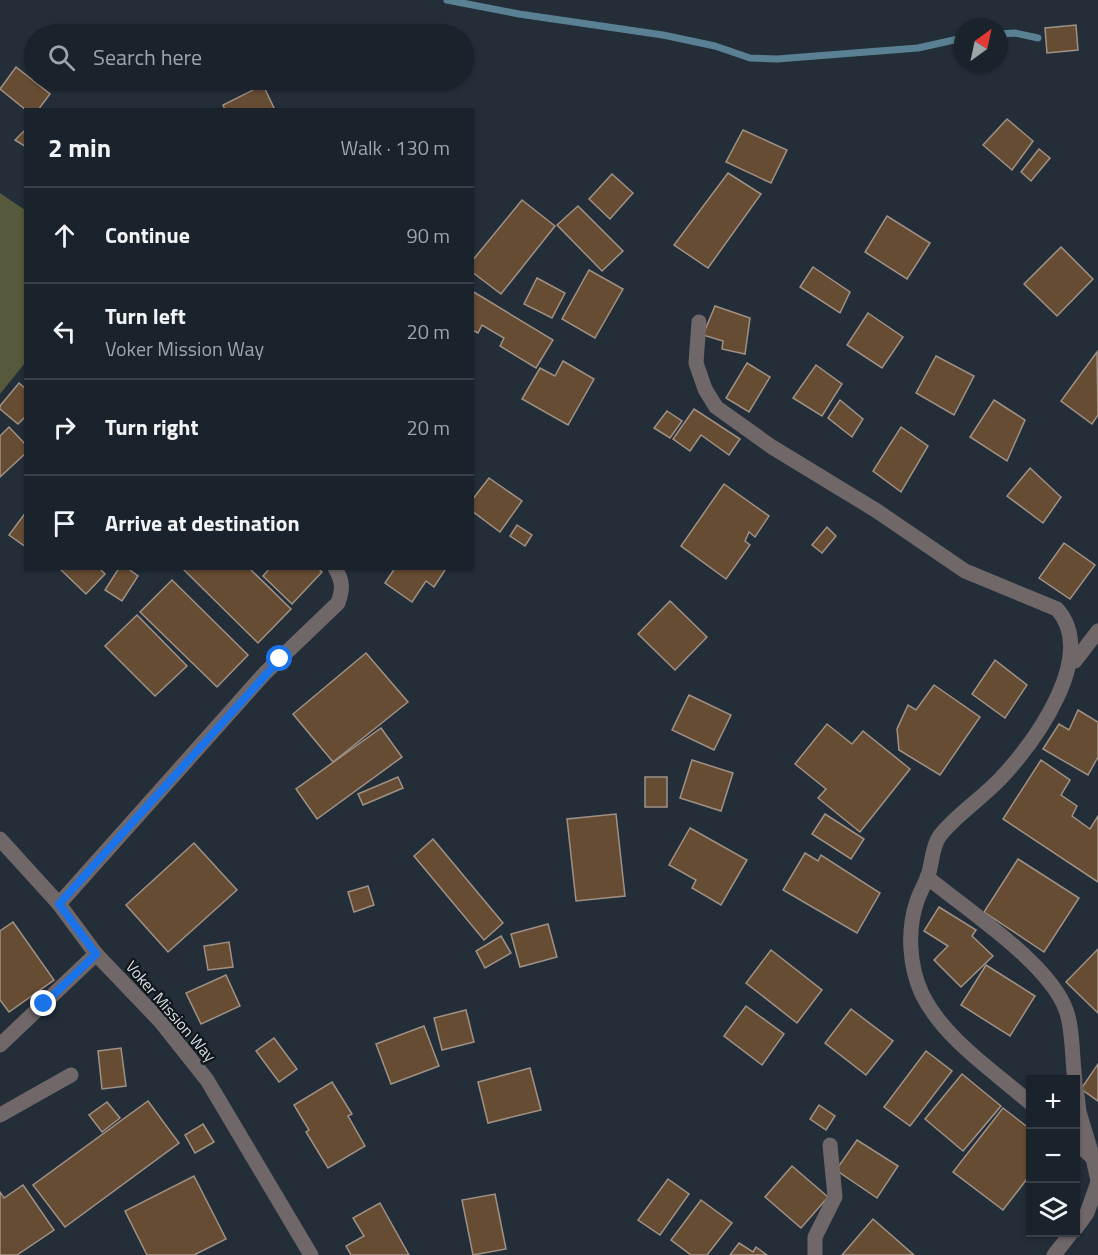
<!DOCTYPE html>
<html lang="en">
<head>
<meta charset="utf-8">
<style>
  :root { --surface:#1a222b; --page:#272f37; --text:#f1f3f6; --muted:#9fa4a9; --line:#383f47 }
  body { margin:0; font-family:"Titillium Web",sans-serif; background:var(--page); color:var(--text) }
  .controls { position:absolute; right:18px; bottom:18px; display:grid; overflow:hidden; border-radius:0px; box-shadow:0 2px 4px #0004 }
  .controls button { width:54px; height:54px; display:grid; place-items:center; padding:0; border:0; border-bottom:2px solid var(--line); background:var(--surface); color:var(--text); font:30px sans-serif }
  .compass { position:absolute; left:954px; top:18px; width:54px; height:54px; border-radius:50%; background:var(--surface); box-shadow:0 2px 4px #0004; rotate:33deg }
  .stop { position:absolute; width:18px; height:18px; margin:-14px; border:4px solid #1a73e8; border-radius:50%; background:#fff }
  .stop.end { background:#1a73e8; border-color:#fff; box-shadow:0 2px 6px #0008 }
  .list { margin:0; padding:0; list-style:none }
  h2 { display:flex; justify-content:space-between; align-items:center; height:78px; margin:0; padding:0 24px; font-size:26px }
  h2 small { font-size:20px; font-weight:400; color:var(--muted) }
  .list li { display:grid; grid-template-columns:39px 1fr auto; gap:18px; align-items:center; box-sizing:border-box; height:96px; padding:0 24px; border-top:2px solid var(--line) }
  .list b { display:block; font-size:22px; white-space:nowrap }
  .list p { margin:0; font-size:20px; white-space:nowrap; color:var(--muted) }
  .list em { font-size:20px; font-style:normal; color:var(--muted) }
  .icon { flex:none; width:33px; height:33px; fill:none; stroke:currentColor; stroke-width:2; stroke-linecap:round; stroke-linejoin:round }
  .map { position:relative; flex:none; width:1098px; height:1255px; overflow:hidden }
  .search { position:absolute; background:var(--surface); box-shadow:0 2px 4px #0004; left:24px; top:24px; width:450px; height:66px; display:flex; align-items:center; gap:15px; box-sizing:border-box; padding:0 21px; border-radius:33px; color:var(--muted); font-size:22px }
  .panel { position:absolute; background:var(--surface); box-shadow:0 2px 4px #0004; left:24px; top:108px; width:450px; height:462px; border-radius:0px }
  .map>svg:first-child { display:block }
  .green { fill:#56593b }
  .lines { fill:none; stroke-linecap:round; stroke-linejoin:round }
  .stream { stroke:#5a8193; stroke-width:7 }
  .building { fill:#674c34; stroke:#a09185; stroke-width:1.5 }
  .minor { stroke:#706769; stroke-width:15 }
  .route { stroke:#1a73e8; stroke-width:8 }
  .labels { text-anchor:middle; stroke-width:4.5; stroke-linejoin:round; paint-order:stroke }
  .street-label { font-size:16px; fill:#d7dfe6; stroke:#11161a }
</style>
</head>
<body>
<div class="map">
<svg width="1098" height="1255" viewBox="0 0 1098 1255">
  <rect width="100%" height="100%" fill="#232e39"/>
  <polygon class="green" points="0,193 25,210 25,363 0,394"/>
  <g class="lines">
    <g class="stream">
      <polyline points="447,0 519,14 663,35 715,46 750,58 777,59 918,48 963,38"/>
      <polyline points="999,34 1015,33 1038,38"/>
    </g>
  </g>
  <g class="building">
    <polygon points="1076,25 1078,50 1047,53 1045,28"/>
    <polygon points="16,67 50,94 38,110 26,110 0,89"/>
    <polygon points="263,85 275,110 225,110 223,105"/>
    <polygon points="1007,119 1033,141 1012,170 983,145"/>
    <polygon points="26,129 26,147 15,140"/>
    <polygon points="743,130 787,150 771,183 726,162"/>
    <polygon points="1039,149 1050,158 1031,181 1021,172"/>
    <polygon points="728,173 761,194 708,268 674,245"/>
    <polygon points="612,174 633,193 610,219 589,199"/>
    <polygon points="522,200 555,226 501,294 472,272 472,261"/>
    <polygon points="578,206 623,251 602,271 557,225"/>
    <polygon points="887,216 930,243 907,279 865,252"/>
    <polygon points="1061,247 1093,279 1057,316 1024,284"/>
    <polygon points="813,267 850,292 840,313 800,287"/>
    <polygon points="589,270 623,289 595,338 562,319"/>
    <polygon points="537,278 565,293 552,318 524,304"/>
    <polygon points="472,291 553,340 536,368 500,346 504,338 482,325 478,333 472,330"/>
    <polygon points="715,306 750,318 745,354 722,349 723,341 703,335"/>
    <polygon points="868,313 903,337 882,368 847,345"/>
    <polygon points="1097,352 1098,415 1092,424 1061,401"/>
    <polygon points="936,356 974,376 954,415 916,393"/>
    <polygon points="563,361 594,379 568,425 522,399 540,368 555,376"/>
    <polygon points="747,363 770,377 749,412 726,398"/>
    <polygon points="816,365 842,384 822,416 793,398"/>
    <polygon points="19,383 26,389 26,416 18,424 0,409 0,406"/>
    <polygon points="840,400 863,419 852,437 828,418"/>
    <polygon points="994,400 1025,420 1007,461 970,437"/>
    <polygon points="694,409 740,439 729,455 701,435 690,451 673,439"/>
    <polygon points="667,411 682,421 670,438 654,428"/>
    <polygon points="9,427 26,445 26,453 0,477 0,436"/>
    <polygon points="901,427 928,446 901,492 873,471"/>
    <polygon points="1030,468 1061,497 1043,523 1007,496"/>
    <polygon points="489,478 522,501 500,532 472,511 472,500"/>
    <polygon points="724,484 769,516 755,537 749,532 745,541 750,545 726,579 681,546"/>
    <polygon points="26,512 26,547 9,535"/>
    <polygon points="517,525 532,535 525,546 510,536"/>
    <polygon points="827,527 836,536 822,553 812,545"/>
    <polygon points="1064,543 1095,565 1070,599 1039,578"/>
    <polygon points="59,568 99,568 105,574 86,594"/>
    <polygon points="119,568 127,568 138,576 122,601 105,590"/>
    <polygon points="249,568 291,609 258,643 183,569"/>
    <polygon points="270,568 318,568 322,572 292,604 263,576"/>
    <polygon points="395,568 443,568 445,570 434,587 426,581 412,602 385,583"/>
    <polygon points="172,580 248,655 217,687 140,612"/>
    <polygon points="670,601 707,637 675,670 638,634"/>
    <polygon points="137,615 187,666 155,696 105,646"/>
    <polygon points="366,653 408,702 333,762 293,714"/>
    <polygon points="995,660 1027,685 1005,718 972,694"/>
    <polygon points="934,685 980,717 940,775 899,750 897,729 908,705 916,710"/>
    <polygon points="689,695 731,715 714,750 672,730"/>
    <polygon points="1078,710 1098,722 1098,757 1088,775 1043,749 1059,724 1069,730"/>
    <polygon points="827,724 852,744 863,731 910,769 860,832 818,798 826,789 795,764"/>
    <polygon points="381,728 402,757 317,819 296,789"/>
    <polygon points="692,760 733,773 721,811 680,798"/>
    <polygon points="1041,760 1070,780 1061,795 1077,806 1072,816 1090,829 1098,816 1098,882 1003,819"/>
    <polygon points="398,777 403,788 363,805 358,794"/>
    <rect x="645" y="777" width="22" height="30"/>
    <polygon points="616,814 625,896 576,901 567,819"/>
    <polygon points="825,814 864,839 851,859 812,834"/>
    <polygon points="690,828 747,860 721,905 692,888 696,880 669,865"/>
    <polygon points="433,839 503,923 484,940 414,856"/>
    <polygon points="194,843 237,890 168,952 126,905"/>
    <polygon points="805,853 818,861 821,855 880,893 857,933 783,890"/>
    <polygon points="1018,859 1079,898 1044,952 984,912"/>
    <polygon points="368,886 374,905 354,912 348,892"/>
    <polygon points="939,907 976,930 972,936 993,956 961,987 934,960 948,946 924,931"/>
    <polygon points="13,922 54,980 9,1012 0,1000 0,931"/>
    <polygon points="548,924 557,957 520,967 511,934"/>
    <polygon points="501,936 511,953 485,968 476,951"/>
    <polygon points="229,942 233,967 208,970 204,946"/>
    <polygon points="1098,949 1098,1013 1066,982"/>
    <polygon points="771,950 822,990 797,1023 746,983"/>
    <polygon points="986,965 1035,996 1010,1036 961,1005"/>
    <polygon points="226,975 240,1006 201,1024 186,993"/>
    <polygon points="746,1006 784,1034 762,1065 724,1036"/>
    <polygon points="851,1009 893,1041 866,1075 825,1043"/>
    <polygon points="466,1010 474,1042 442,1050 434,1018"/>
    <polygon points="424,1026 439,1066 391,1084 376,1044"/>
    <polygon points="274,1038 297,1069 279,1082 256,1051"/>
    <polygon points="121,1048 126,1086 102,1089 98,1051"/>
    <polygon points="926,1051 952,1071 910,1126 884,1107"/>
    <polygon points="1098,1064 1098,1101 1081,1089"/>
    <polygon points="530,1068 541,1110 488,1123 478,1082"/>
    <polygon points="962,1074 1001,1106 963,1151 925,1119"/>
    <polygon points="332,1082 352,1114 348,1116 365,1146 328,1168 306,1132 309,1130 294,1105"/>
    <polygon points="148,1101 179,1143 65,1227 33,1185"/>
    <polygon points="107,1102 120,1118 102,1132 89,1115"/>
    <polygon points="819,1105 835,1116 826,1130 810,1119"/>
    <polygon points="1003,1108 1030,1129 1030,1175 1003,1210 953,1172"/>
    <polygon points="203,1124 214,1142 195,1153 185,1135"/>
    <polygon points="857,1140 898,1166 877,1198 836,1170"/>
    <polygon points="792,1166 828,1197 801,1228 765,1197"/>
    <polygon points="194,1176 226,1239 194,1255 147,1255 125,1211"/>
    <polygon points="668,1179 689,1194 660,1235 638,1220"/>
    <polygon points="23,1185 54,1230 17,1255 0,1255 0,1192 4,1198"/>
    <polygon points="495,1194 506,1249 473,1255 462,1200"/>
    <polygon points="701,1200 732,1223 707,1255 691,1255 671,1240"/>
    <polygon points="380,1203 409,1255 351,1255 346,1246 364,1236 353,1218"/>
    <polygon points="873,1219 914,1255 842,1255"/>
    <polygon points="739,1243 753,1252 756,1247 767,1255 730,1255"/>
  </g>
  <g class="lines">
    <g class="minor">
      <path d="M699,322L696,363L705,389L716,407L772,447L877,511L965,571L1057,609C1098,655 1036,740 1002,777C986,795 951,819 939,837C932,847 932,864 928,876C925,884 920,892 917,901C907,930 909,966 922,994C944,1039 994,1071 1030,1103"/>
      <polyline points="1075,661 1098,631"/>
      <polyline points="0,839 59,904 96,954 161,1022 207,1080 311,1255"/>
      <path d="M927,877C967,910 1049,963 1066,1010C1073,1028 1072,1060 1075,1080"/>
      <path d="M59,904L265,673L338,603C343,589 343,581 335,568"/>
      <polyline points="0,1045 96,954"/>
      <polyline points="1076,1087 1079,1112 1093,1158"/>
      <polyline points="0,1115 71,1075"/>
      <polyline points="1076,1142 1093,1158 1098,1181"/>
      <polyline points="1076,1228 1087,1213 1098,1182"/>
      <polyline points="815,1255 815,1237 835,1197 830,1145"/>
      <polyline points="1054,1255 1072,1232"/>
    </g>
  </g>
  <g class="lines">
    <polyline class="route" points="44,1004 96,954 59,904 280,659"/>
  </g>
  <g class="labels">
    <g class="street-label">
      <text transform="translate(171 1011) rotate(49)" y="6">Voker Mission Way</text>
    </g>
  </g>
</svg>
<div class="controls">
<button>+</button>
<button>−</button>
<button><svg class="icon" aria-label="layers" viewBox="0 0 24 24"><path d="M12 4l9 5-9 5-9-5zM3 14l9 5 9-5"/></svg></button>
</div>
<svg class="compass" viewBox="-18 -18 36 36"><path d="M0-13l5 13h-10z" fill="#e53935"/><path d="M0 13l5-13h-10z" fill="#9fa4a9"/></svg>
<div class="stop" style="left:280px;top:659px"></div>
<div class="stop end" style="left:44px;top:1004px"></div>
<div class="search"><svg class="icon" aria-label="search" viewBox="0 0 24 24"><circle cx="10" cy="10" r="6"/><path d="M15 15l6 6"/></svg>Search here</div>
<section class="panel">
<h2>2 min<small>Walk · 130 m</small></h2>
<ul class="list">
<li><svg class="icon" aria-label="ahead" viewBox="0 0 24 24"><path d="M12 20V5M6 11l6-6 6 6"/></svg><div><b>Continue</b></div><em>90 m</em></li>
<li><svg class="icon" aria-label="left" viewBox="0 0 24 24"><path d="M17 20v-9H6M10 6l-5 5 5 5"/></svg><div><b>Turn left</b><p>Voker Mission Way</p></div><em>20 m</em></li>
<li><svg class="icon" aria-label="right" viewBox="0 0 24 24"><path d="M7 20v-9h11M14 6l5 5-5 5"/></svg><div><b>Turn right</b></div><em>20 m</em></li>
<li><svg class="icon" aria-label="arrive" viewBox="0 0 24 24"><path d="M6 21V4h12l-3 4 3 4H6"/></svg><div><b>Arrive at destination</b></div></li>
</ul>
</section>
</div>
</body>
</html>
